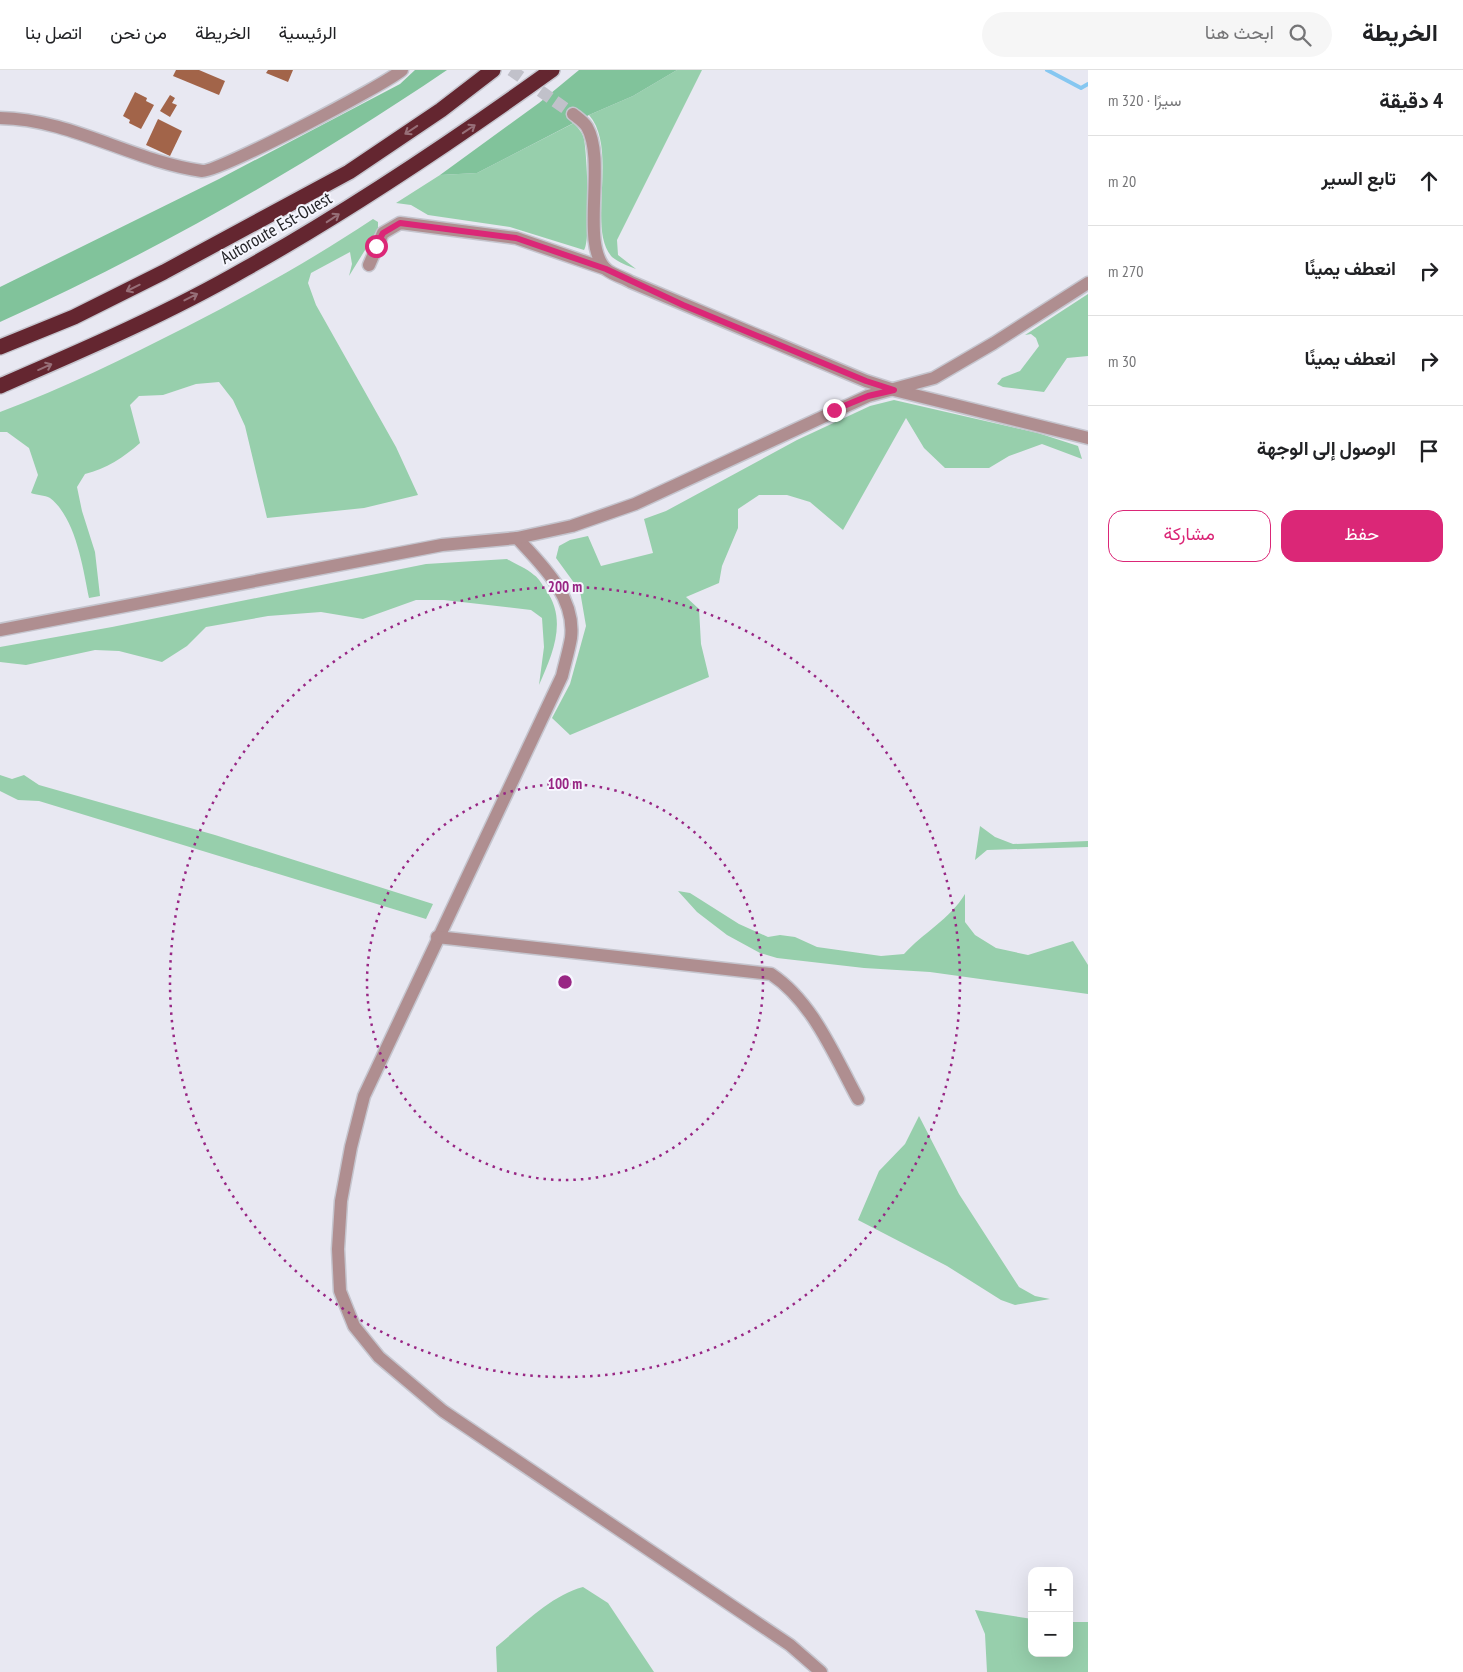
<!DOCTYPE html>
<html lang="ar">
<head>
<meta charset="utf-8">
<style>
  :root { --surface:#fff; --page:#f6f6f6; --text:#202124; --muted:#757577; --line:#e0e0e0; --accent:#db2777 }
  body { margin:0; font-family:"PT Sans Narrow",Vazirmatn,sans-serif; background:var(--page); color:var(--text); direction:rtl }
  .controls { position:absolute; right:15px; bottom:15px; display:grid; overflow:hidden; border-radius:10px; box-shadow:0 5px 20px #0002 }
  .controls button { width:45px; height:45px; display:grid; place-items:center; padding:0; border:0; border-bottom:1px solid var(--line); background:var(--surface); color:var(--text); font:25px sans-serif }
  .stop { position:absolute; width:15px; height:15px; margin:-11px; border:4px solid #db2777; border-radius:50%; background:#fff }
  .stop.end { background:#db2777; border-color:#fff; box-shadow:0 1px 5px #0008 }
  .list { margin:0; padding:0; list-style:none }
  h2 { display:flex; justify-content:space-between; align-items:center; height:65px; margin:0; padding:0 20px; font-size:21px }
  h2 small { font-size:16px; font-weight:400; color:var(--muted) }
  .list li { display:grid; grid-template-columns:32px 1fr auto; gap:15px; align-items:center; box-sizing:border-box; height:90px; padding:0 20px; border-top:1px solid var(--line) }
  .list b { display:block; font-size:19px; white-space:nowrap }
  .list em { font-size:16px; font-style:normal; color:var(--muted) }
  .actions { display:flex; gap:10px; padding:15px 20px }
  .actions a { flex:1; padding:11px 0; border:1px solid var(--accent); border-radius:15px; text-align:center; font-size:18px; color:var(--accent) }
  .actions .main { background:var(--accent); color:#fff }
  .icon { flex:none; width:28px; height:28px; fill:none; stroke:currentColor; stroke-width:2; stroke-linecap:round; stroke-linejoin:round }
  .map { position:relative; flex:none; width:1088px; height:1602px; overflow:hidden; direction:ltr }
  header { display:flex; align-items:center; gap:30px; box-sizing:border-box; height:70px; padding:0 25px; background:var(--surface); border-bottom:1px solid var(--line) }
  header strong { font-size:24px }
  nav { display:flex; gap:28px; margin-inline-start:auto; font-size:18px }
  .search { width:350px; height:45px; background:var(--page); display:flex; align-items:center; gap:12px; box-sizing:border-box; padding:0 18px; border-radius:28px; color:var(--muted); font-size:19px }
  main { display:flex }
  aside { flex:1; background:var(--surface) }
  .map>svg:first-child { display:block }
  .green { fill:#97cfac }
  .forest { fill:#81c39b }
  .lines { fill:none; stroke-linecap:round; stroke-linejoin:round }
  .stream { stroke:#86c7f1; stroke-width:4 }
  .building { fill:#a26449 }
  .minor-tunnel { stroke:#c1c1ca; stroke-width:12; stroke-dasharray:12 6; stroke-linecap:butt }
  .minor-casing { stroke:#c5c5ce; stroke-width:15 }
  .highway-casing { stroke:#c5c5ce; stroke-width:18 }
  .minor { stroke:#af8e90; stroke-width:12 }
  .highway { stroke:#642630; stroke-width:15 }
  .oneway { stroke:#976f78 }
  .route { stroke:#db2777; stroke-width:6 }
  .ring { fill:none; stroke:#982684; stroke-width:2.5; stroke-dasharray:2.5 5 }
  .labels { text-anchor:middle; stroke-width:4; stroke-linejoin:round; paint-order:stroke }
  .street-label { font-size:18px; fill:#252529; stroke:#f6f6fe }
  .centre { fill:#982684; stroke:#f6f6fe; stroke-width:2.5 }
  .ring-label { font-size:15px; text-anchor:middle; font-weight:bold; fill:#982684; stroke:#f6f6fe; stroke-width:4; stroke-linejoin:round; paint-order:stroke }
</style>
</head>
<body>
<header>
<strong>الخريطة</strong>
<div class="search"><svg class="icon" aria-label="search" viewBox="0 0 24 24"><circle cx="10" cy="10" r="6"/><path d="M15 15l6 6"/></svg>ابحث هنا</div>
<nav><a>الرئيسية</a><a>الخريطة</a><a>من نحن</a><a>اتصل بنا</a></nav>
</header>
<main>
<aside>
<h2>4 دقيقة<small>سيرًا · 320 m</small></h2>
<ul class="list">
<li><svg class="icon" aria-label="ahead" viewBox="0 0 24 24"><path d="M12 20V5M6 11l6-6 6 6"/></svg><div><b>تابع السير</b></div><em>20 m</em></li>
<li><svg class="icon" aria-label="right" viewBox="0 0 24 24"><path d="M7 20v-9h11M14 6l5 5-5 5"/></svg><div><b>انعطف يمينًا</b></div><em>270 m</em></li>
<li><svg class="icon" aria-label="right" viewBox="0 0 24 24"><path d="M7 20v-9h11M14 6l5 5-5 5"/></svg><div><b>انعطف يمينًا</b></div><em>30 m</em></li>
<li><svg class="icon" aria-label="arrive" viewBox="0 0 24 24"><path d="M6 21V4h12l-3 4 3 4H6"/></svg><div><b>الوصول إلى الوجهة</b></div></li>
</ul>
<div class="actions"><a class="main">حفظ</a><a>مشاركة</a></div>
</aside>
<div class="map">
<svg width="1088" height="1602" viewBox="0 0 1088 1602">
  <rect width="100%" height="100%" fill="#e8e8f2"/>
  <g class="green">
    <path d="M677,0H702L617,170L618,185L636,199C628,196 618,192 612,187C586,159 619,79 589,45L633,26Z"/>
    <path d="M574,53C578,58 583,63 584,69C587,83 591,171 584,180L510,157L428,145L411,135L396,133L440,105L477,103Z"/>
    <path d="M373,149L378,152V159L349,206L352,194L350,182L311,203L308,213L316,235L396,377L418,425L364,438L267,448L245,356L233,330L219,312L196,314L163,325L139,326L130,335L140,373C124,387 106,399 85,404L77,417L82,441L95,482L100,526L89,528C83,499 76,448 50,428C45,425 36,425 31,423L38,405L29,378L7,362H0V342C64,318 125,288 186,257C250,224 313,189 373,149Z"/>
    <polygon points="1088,224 1088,286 1067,288 1044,322 1003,317 997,314 1002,308 1020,301 1039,276 1036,268 1031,264 1025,265"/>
    <polygon points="894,330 1038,363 1078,376 1082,389 1042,374 1009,386 989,398 945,398 924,378 906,348 843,460 810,432 787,425 759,425 738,439 738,458 722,496 719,513 686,527 699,539 701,574 709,607 570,665 552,648 570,614 586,556 580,521 556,488 559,476 570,470 588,466 601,496 653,483 644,449 666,441 797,370 870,336"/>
    <path d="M507,489C515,494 526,498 534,505C539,508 542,515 546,520C568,551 552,585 539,615L544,577L542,548L531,540L444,530H416L363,549L321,542L268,546L206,557L187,576L162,592L119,581L95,580L26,595L0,592V577L112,557L426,494Z"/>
    <polygon points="0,705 12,709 24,705 39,715 215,765 433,834 426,849 39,731 18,730 0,721"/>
    <polygon points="980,756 995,767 1013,774 1088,771 1088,777 987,780 975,790"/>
    <path d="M678,821L690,823L739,854L768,867L780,865L795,867L817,877L881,886L904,884C923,863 950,849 965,824V852L975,865L996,878L1028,885L1073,871L1088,895V924L930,902L864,898L777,888L760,883L727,865L697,842Z"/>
    <polygon points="919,1046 959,1124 1019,1217 1035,1226 1050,1229 1015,1235 1001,1230 947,1196 858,1150 879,1101 905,1074"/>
    <path d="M583,1517L608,1533L654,1602H497L496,1577C523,1555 550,1526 583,1517Z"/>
    <polygon points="975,1540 1032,1549 1032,1583 1069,1583 1069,1552 1088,1552 1088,1602 987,1602 985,1564"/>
  </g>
  <g class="forest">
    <path d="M415,0H447C305,96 157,181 0,252V217L219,109L400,14Z"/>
    <polygon points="579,0 677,0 633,26 589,45 477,103 440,105 539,33"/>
  </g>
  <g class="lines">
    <polyline class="stream" points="1047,0 1081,18 1088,14"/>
  </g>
  <g class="building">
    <polygon points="176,0 199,0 225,11 219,25 173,6"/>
    <polygon points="268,0 293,0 288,12 266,3"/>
    <polygon points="135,22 147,28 146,31 154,35 141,59 129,53 130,50 123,46"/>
    <polygon points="170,25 175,28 172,33 177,35 170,47 160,41"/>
    <polygon points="158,49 182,61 170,86 146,75"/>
  </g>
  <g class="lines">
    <polyline class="minor-tunnel" points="511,0 573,44"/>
    <g class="minor-casing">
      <g id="minor">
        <path d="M573,44C578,48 584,52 587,57C607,92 579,176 607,200C614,205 624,208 631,212L866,311L894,320L1088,368"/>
        <path d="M0,48C71,49 132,91 202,101C217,103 385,15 402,0"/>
        <polyline points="369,195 383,163 400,153 516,168 606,199"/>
        <path d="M517,468C542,495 576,527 571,568C569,580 565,593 562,606L364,1026L351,1077L341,1131L338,1179L340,1221L354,1256L379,1287L443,1341L790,1575L821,1602"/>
        <polyline points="0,560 442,475 517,468 572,456 635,434 868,326 934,308 994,273 1088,213"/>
        <path d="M437,867L771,904C813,932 834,985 858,1029"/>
      </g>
    </g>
    <g class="highway-casing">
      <g id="highway">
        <polyline points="0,277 74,247 164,202 349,102 441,40 493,0"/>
        <path d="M0,316C83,280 167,244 245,199C352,139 453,71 552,0"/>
      </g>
    </g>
    <use href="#minor" class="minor"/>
    <use href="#highway" class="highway"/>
  </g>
  <defs><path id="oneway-shaft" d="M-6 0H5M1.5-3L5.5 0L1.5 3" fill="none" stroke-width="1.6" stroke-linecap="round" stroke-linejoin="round" transform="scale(1.25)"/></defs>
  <g class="oneway">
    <use href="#oneway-shaft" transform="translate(469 59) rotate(-34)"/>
    <use href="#oneway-shaft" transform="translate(411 60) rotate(146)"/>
    <use href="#oneway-shaft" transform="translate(333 148) rotate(-33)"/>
    <use href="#oneway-shaft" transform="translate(133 218) rotate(154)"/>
    <use href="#oneway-shaft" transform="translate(191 227) rotate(-27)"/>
    <use href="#oneway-shaft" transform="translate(45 297) rotate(-24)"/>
  </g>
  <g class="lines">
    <polyline class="route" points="376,176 383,163 400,153 516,168 606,199 683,235 866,311 894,320 868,326 834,340"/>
  </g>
  <g class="ring">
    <circle cx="565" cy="912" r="198"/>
    <circle cx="565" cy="912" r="395"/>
  </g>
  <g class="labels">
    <g class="street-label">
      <text transform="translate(276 158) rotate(-30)" y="6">Autoroute Est-Ouest</text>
    </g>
  </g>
  <circle cx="565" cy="912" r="8" class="centre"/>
  <g class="ring-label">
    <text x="565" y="522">200 m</text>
    <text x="565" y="719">100 m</text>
  </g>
</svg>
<div class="controls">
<button>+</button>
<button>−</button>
</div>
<div class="stop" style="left:376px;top:176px"></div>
<div class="stop end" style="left:834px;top:340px"></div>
</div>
</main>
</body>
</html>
